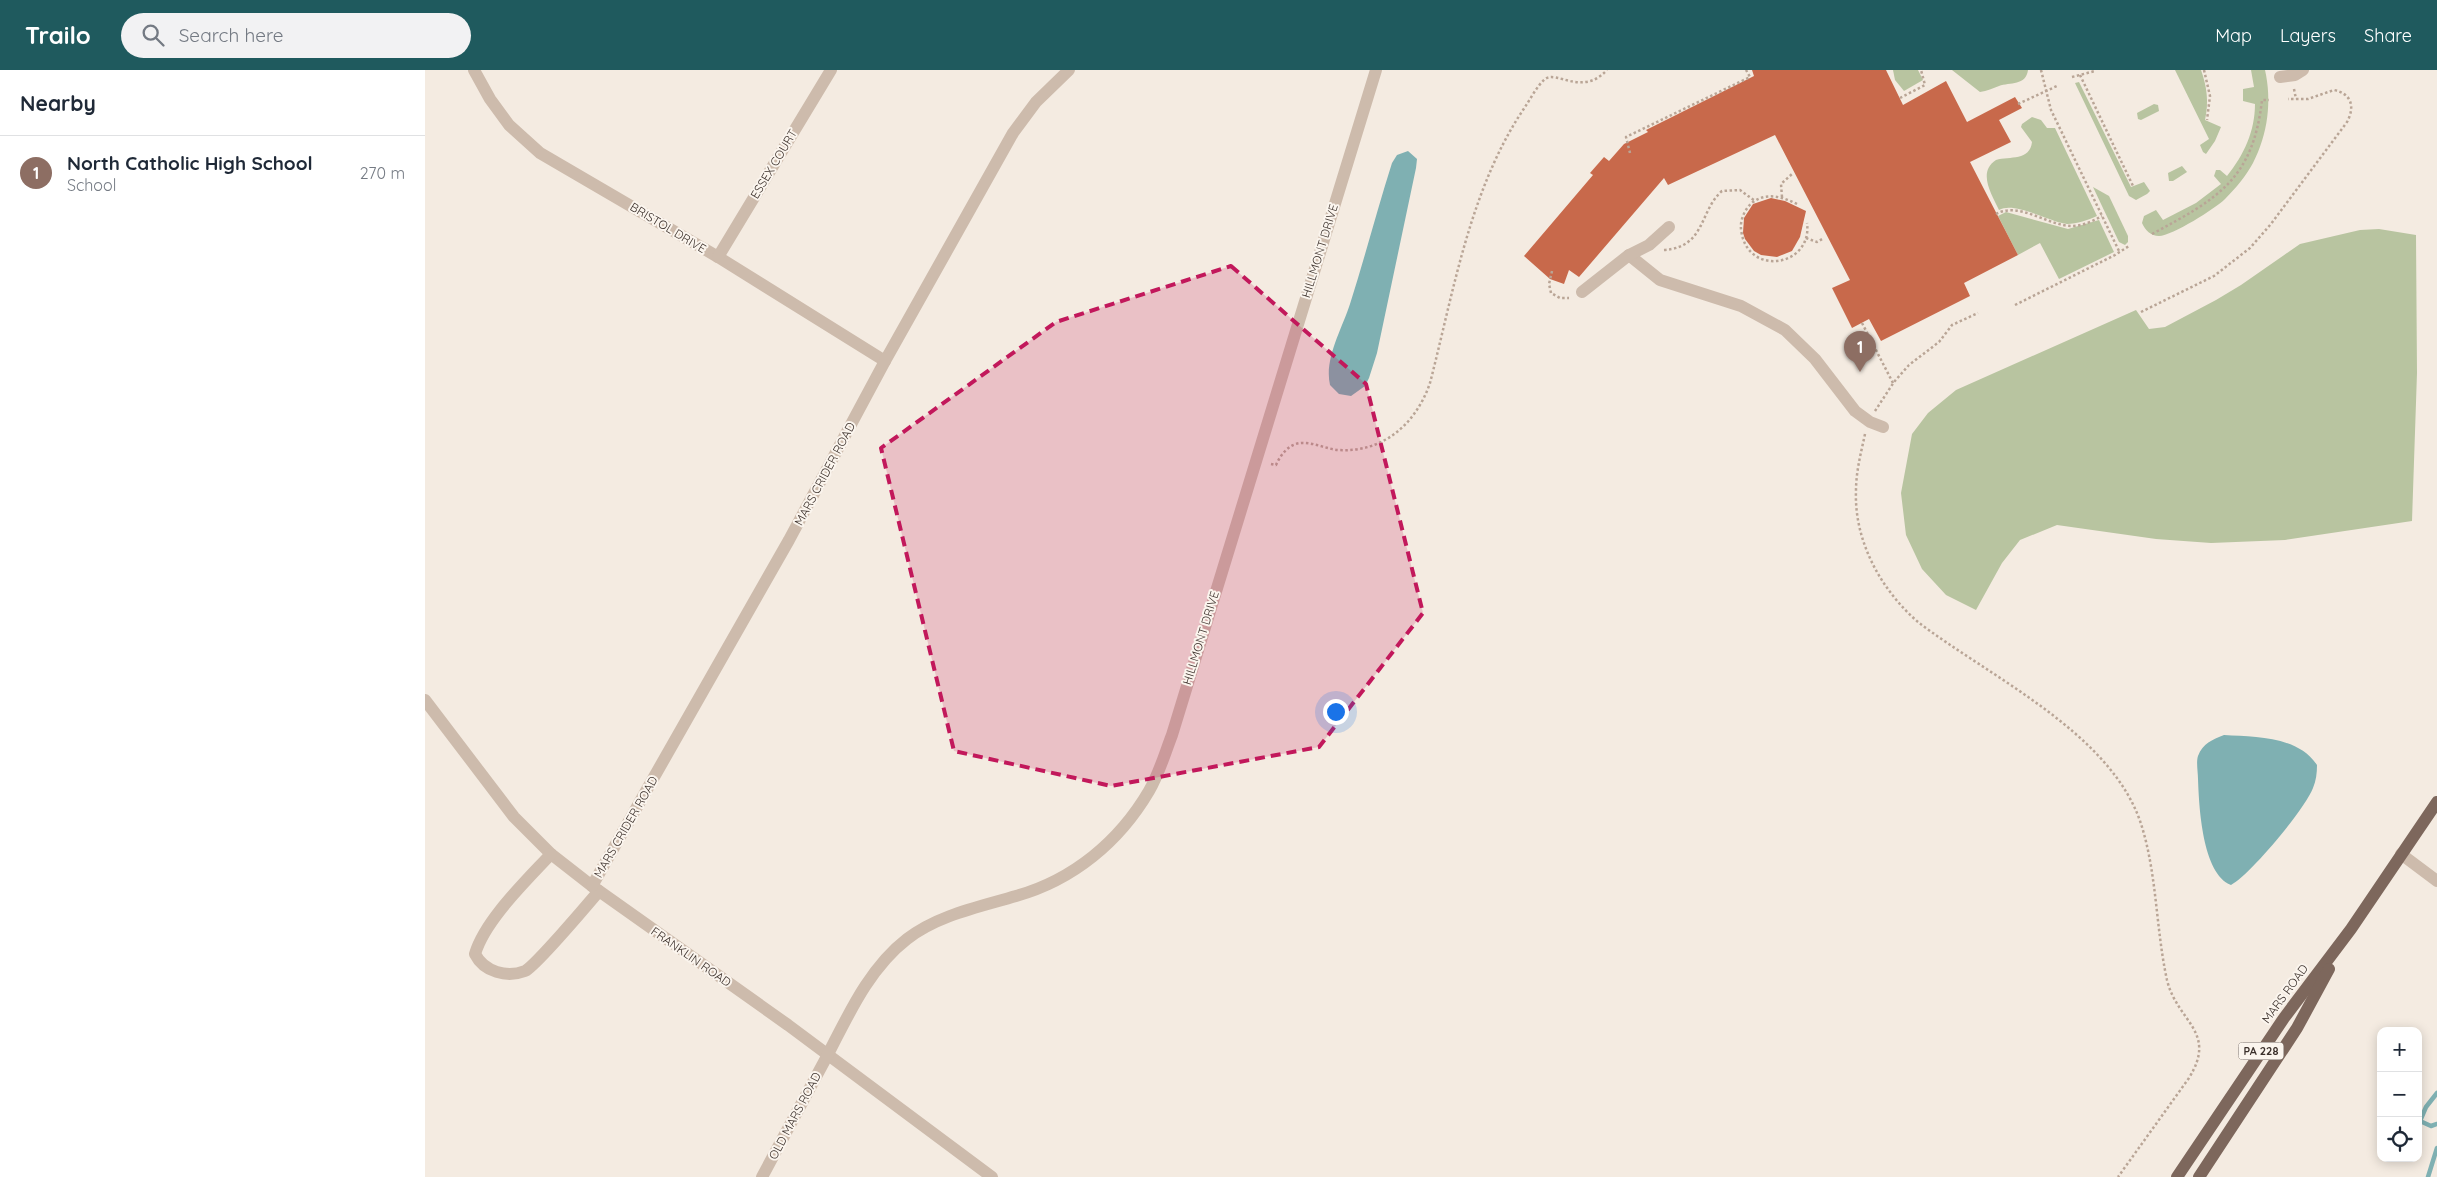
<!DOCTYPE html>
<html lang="en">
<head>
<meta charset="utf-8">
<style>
  :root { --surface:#fff; --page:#f2f2f3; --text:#1f2937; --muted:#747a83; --line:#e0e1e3; --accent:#1f5a5e }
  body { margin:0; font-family:Quicksand,sans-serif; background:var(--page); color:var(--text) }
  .controls { position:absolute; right:15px; bottom:15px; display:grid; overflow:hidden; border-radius:10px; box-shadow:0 2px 12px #0003 }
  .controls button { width:45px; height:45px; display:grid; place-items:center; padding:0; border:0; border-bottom:1px solid var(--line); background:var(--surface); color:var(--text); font:25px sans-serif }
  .you { position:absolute; left:910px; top:641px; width:18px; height:18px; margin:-12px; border:4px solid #fff; border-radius:50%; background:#1a73e8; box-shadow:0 0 0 8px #1a73e833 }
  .badge { display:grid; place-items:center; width:32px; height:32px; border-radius:50%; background:var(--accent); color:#fff; font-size:16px; font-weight:700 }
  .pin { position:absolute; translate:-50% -41px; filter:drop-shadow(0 1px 2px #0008) }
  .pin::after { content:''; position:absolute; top:26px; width:18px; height:15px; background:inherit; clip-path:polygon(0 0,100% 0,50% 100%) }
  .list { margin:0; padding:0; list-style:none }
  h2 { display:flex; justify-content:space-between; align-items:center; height:65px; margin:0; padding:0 20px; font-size:21px }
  h2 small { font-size:16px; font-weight:400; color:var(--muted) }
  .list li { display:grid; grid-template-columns:32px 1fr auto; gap:15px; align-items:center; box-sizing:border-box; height:75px; padding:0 20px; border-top:1px solid var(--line) }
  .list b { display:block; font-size:19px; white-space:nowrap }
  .list p { margin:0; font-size:16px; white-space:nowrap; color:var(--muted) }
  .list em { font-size:16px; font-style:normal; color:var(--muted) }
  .icon { flex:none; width:28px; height:28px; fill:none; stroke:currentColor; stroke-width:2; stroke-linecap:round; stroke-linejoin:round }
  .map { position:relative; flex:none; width:2012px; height:1107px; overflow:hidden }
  header { display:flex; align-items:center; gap:30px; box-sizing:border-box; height:70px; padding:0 25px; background:var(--accent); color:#fff }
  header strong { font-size:24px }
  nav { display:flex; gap:28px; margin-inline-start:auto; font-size:18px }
  .search { width:350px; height:45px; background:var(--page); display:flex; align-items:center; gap:12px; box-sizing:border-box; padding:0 18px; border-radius:28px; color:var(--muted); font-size:19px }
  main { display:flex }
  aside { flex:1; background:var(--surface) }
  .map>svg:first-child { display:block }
  .green { fill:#b8c4a0 }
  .water { fill:#7fb0b2 }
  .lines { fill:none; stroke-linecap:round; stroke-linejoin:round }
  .stream { stroke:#7fb0b2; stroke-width:4.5 }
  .building { fill:#c8694b }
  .path { stroke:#b9a596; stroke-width:2.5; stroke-dasharray:2.5 2.5; stroke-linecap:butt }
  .minor { stroke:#cdbbac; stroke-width:12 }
  .major { stroke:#7d675c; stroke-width:12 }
  .marked { fill:#c2185b; fill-opacity:0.2; stroke:#c2185b; stroke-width:4; stroke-dasharray:10 6; stroke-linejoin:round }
  .labels { text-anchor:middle; stroke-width:4; stroke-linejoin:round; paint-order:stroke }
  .shield { fill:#fbf5ee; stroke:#756b66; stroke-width:1 }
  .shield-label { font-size:11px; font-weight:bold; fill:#3b302b }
  .street-label { font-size:12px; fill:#3b302b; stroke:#fbf5ee }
</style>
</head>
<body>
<header>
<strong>Trailo</strong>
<div class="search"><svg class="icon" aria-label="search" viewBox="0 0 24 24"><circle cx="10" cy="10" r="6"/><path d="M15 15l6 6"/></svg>Search here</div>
<nav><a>Map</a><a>Layers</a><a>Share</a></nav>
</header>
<main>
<aside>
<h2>Nearby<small></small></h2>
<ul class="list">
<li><span class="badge" style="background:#8d6e63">1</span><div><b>North Catholic High School</b><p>School</p></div><em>270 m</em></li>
</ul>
</aside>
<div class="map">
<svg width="2012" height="1107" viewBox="0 0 2012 1107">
  <rect width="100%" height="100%" fill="#f4ebe1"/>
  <g class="green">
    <polygon points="1468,0 1493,0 1498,10 1479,21 1470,10"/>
    <path d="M1527,0H1603C1601,16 1585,12 1574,16C1568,18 1562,21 1555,22Z"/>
    <path d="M1750,0H1776C1782,17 1784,32 1780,50L1796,57L1790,71L1781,84L1778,82L1775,75L1784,69Z"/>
    <path d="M1826,0H1840C1847,31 1843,64 1828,93C1821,106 1811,118 1800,129C1791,138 1747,166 1734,166C1726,166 1720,160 1717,153L1719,146L1731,140L1738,150L1771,133L1796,114L1789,106L1791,100H1795L1802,106C1819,85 1830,61 1830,34L1818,31V19L1829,17Z"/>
    <polygon points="1654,12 1706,117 1719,112 1725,121 1722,124 1711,130 1704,126 1650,13"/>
    <polygon points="1729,34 1733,35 1734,41 1716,50 1713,49 1712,43"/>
    <path d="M1607,47L1616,50L1622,58H1630L1672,146C1663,150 1652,154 1642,154C1624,152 1590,131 1574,140C1567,125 1552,102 1571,90C1585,86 1605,91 1607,72L1596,57L1597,54Z"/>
    <polygon points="1757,96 1762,102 1748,111 1744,111 1743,103"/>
    <polygon points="1668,117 1684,126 1703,166 1703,172 1700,175 1694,172"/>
    <polygon points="1581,142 1643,159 1674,150 1689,182 1634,209 1615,173 1593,185 1573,146"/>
    <polygon points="1954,159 1991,165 1992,303 1987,451 1860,470 1786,473 1731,469 1632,455 1595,470 1577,493 1551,540 1521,525 1497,499 1481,465 1476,423 1487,364 1503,343 1531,320 1711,240 1724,259 1740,257 1791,230 1816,215 1875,174 1935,160"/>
  </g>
  <g class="water">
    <path d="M983,81L992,89L991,98L952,283L944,308L940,316L926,326L914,324L905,315C899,289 917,259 925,234C940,187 952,140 967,93L972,85Z"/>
    <path d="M1799,665C1831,667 1873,666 1892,695C1892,703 1891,711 1888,718C1880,739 1825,805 1806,815C1777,804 1774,735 1773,709C1773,702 1771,692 1773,686C1778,673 1787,670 1799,665Z"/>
  </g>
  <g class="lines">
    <g class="stream">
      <polyline points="2012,1023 2001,1037 1995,1051 2006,1056 2012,1054"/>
      <polyline points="2003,1107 2012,1078"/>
    </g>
  </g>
  <g class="building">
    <polygon points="1327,0 1461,0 1478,35 1521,11 1542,52 1590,27 1597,38 1574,50 1586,72 1545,92 1593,185 1539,213 1545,226 1456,271 1444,249 1427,258 1407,218 1425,210 1350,65 1243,115 1239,108 1154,207 1144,200 1139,214 1125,209 1099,186 1168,105 1165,103 1179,87 1184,91 1199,74 1223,62 1221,60 1329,6"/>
    <polygon points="1346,128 1360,131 1381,141 1375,167 1367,181 1352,187 1336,185 1329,181 1320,169 1318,163 1319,148 1328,134"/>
  </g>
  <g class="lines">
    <g class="path">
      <polyline points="1616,0 1626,40 1694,181"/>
      <polyline points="1779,0 1785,26 1782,50"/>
      <polyline points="1655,5 1708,116"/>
      <polyline points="1647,7 1670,1"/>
      <polyline points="1869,19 1871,29"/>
      <polyline points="1475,28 1500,15 1496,0"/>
      <polyline points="1593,34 1632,16"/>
      <polyline points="1205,83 1201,67 1325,7 1321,0"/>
      <polyline points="1357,127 1356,114 1367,104"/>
      <path d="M1372,134C1358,127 1342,122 1328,132C1320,138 1315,150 1316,159C1321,208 1388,197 1382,153"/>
      <path d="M1571,144C1594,131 1623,156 1647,156C1658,156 1668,151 1677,146"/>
      <path d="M1727,164C1792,129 1828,110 1837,30H1844"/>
      <polyline points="1381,168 1392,172 1399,168"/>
      <path d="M1239,180C1281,177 1274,141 1297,121L1315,120L1330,131"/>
      <polyline points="1127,201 1124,214 1126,223 1135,228 1144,228"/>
      <polyline points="1590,235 1690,185 1704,176"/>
      <path d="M1716,242L1789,206L1825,178L1846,154L1922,52C1930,37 1927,24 1909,20L1883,29H1863"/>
      <polyline points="1437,253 1468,313"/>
      <polyline points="1450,341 1469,312 1484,295 1514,272 1527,255 1553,243"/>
      <path d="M1440,364C1436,383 1431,401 1431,421C1429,471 1456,520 1493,552C1566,608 1689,664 1717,757C1732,806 1731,860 1742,910C1752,952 1793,961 1764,1008L1693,1107"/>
      <path d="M846,394L851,395C856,384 865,372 879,373C890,373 902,379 913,380C958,383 991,354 1005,313C1029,220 1045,118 1100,37C1106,28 1112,16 1120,9C1132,0 1157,27 1182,0"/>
    </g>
    <g class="minor">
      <polyline points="49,0 65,29 84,55 115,83 293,187 460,291"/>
      <polyline points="1855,7 1870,5 1878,0"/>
      <polyline points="1204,185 1235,210 1316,236 1360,260 1390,289 1430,341 1445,352 1458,357"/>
      <polyline points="293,187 406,0"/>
      <polyline points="1157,222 1204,185 1224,175 1244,157"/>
      <polyline points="0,630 89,747 126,784 167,816 363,955 567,1107"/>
      <path d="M126,784C102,810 60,850 50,884C59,902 82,908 100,901C110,896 163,834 174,821"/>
      <polyline points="1976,784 2012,811"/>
      <polyline points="167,816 364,470 460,291 588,63 611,32 644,0"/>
      <path d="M337,1107C358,1068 379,1029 400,990C422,948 443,899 482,869C513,845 554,837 591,826C648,810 694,772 724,721C734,704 740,683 747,665L951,0"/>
    </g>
    <g class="major">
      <polyline points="1752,1107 1859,948 1926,859 2012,732"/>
      <polyline points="1774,1107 1872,958 1904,899"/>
    </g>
  </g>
  <path class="marked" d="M806,196L941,314L998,543L894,677L686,716L529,681L456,378L631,252Z"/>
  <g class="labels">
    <rect class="shield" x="1813.5" y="972.5" width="45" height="17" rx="4"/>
    <g class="shield-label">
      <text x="1836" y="985">PA 228</text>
    </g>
    <g class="street-label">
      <text transform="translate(349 94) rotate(-59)" y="4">ESSEX COURT</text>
      <text transform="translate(243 158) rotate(31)" y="4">BRISTOL DRIVE</text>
      <text transform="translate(895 181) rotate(-73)" y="4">HILLMONT DRIVE</text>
      <text transform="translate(400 404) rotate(-62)" y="4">MARS CRIDER ROAD</text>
      <text transform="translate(776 568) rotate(-73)" y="4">HILLMONT DRIVE</text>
      <text transform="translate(201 757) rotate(-60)" y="4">MARS CRIDER ROAD</text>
      <text transform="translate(266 887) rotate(35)" y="4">FRANKLIN ROAD</text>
      <text transform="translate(1860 924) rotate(-54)" y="4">MARS ROAD</text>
      <text transform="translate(370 1046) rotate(-62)" y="4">OLD MARS ROAD</text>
    </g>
  </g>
</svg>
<div class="controls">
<button>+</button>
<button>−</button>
<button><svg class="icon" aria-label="locate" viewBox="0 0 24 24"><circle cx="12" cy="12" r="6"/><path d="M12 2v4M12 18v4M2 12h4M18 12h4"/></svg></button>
</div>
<div class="you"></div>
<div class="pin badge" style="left:1435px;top:302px;background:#8d6e63">1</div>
</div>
</main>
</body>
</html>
